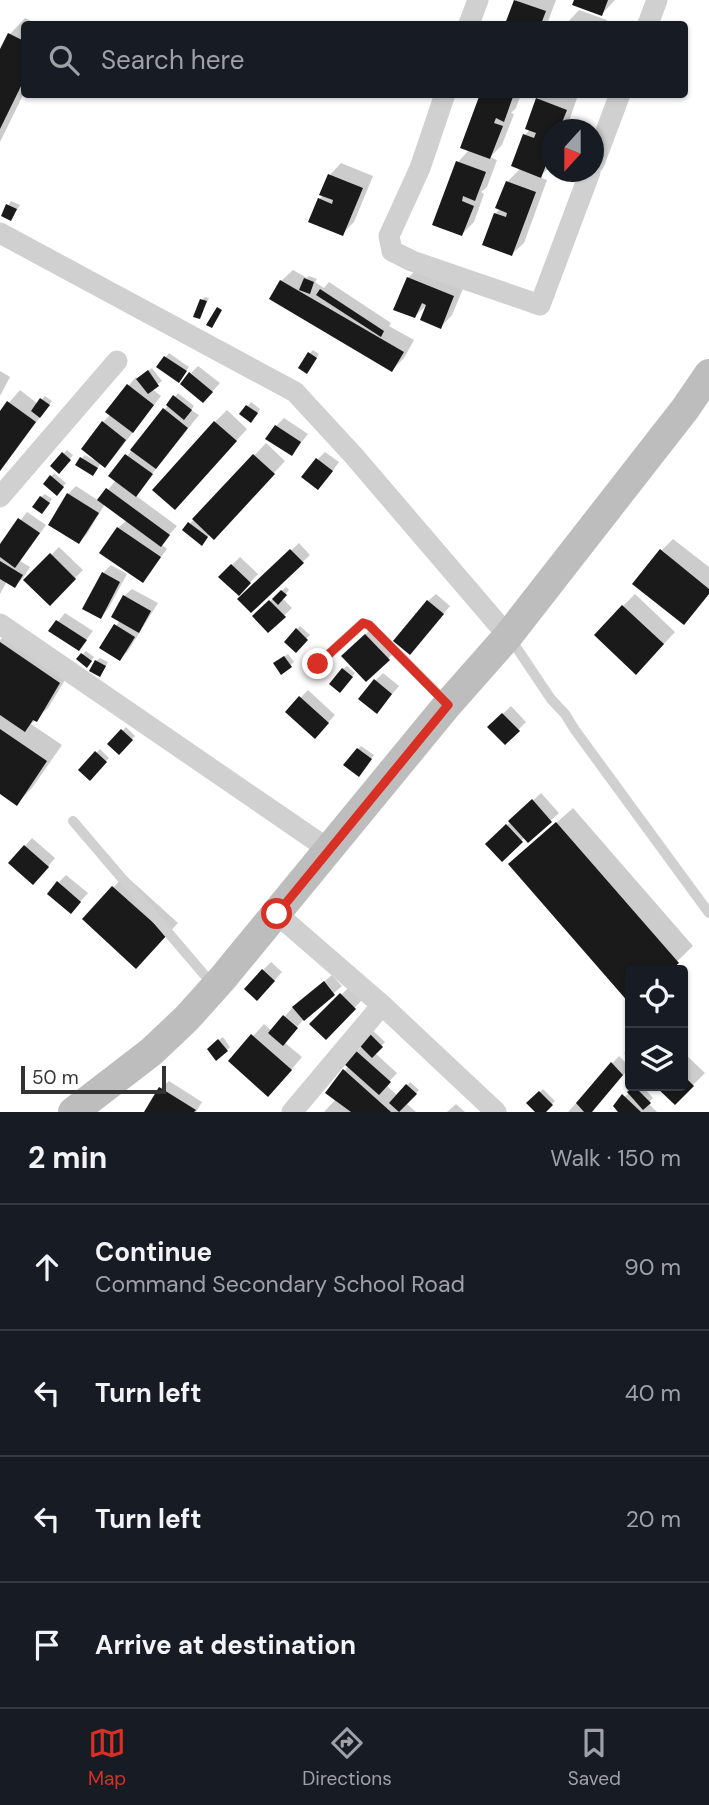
<!DOCTYPE html>
<html lang="en">
<head>
<meta charset="utf-8">
<style>
  :root { --surface:#171b24; --page:#20242c; --text:#f1f3f6; --muted:#9ea1a6; --line:#363941; --accent:#d93025 }
  body { margin:0; font-family:"DM Sans",sans-serif; background:var(--page); color:var(--text) }
  .controls { position:absolute; right:21px; bottom:21px; display:grid; overflow:hidden; border-radius:7px; box-shadow:0 2px 5px #0004 }
  .controls button { width:63px; height:63px; display:grid; place-items:center; padding:0; border:0; border-bottom:2px solid var(--line); background:var(--surface); color:var(--text); font:35px sans-serif }
  .compass { position:absolute; left:541px; top:119px; width:63px; height:63px; border-radius:50%; background:var(--surface); box-shadow:0 2px 5px #0004; rotate:201deg }
  .scale { position:absolute; left:21px; bottom:18px; width:145px; box-sizing:border-box; padding-left:7px; border:4px solid #333; border-top:0; font-size:19px; line-height:24px; white-space:nowrap; color:#333; -webkit-text-stroke:5px #fff; paint-order:stroke }
  .stop { position:absolute; width:21px; height:21px; margin:-16px; border:5px solid #d93025; border-radius:50%; background:#fff }
  .stop.end { background:#d93025; border-color:#fff; box-shadow:0 2px 7px #0008 }
  .list { margin:0; padding:0; list-style:none }
  h2 { display:flex; justify-content:space-between; align-items:center; height:91px; margin:0; padding:0 28px; font-size:30px }
  h2 small { font-size:23px; font-weight:400; color:var(--muted) }
  .list li { display:grid; grid-template-columns:46px 1fr auto; gap:21px; align-items:center; box-sizing:border-box; height:126px; padding:0 28px; border-top:2px solid var(--line) }
  .list b { display:block; font-size:26px; white-space:nowrap }
  .list p { margin:0; font-size:23px; white-space:nowrap; color:var(--muted) }
  .list em { font-size:23px; font-style:normal; color:var(--muted) }
  .icon { flex:none; width:38px; height:38px; fill:none; stroke:currentColor; stroke-width:2; stroke-linecap:round; stroke-linejoin:round }
  .map { position:relative; flex:none; width:709px; height:1112px; overflow:hidden }
  .search { position:absolute; background:var(--surface); box-shadow:0 2px 5px #0004; left:21px; right:21px; top:21px; height:77px; display:flex; align-items:center; gap:18px; box-sizing:border-box; padding:0 24px; border-radius:7px; color:var(--muted); font-size:26px }
  .sheet { height:595px; background:var(--surface) }
  nav { display:flex; justify-content:space-around; align-items:center; box-sizing:border-box; height:98px; border-top:2px solid var(--line); background:var(--surface); font-size:19px; color:var(--muted) }
  nav a { display:grid; justify-items:center; gap:4px }
  nav .on { color:var(--accent) }
  .map>svg:first-child { display:block }
  .shadow { fill:#0003 }
  .building { fill:#1a1a1a }
  .lines { fill:none; stroke-linecap:round; stroke-linejoin:round }
  .service { stroke:#d0d0d0; stroke-width:10 }
  .minor { stroke:#d0d0d0; stroke-width:21 }
  .secondary { stroke:#bdbdbd; stroke-width:30 }
  .route { stroke:#d93025; stroke-width:9 }
</style>
</head>
<body>
<div class="map">
<svg width="709" height="1112" viewBox="0 0 709 1112">
  <rect width="100%" height="100%" fill="#fff"/>
  <g class="shadow">
    <polygon points="516,0 556,0 547,24 507,24"/>
    <polygon points="576,0 615,0 602,14"/>
    <polygon points="579,10 607,20 605,24 566,24"/>
    <polygon points="25,18 38,24 24,24 24,93 0,142 0,53 10,34"/>
    <polygon points="482,94 521,94 516,108 511,113 514,114 502,145 490,157 497,160 487,187 481,192 484,194 474,222 462,234 434,224 458,162 470,149"/>
    <polygon points="543,94 571,94 577,98 566,130 552,130 552,165 539,177 547,180 524,243 512,254 495,214 501,208 507,182 521,168 525,135 530,129 538,99"/>
    <polygon points="341,163 373,176 354,222 342,234 319,199 324,195 330,175"/>
    <polygon points="11,201 20,205 11,219 3,215"/>
    <polygon points="420,266 465,284 452,315 441,327 430,302 415,316 408,278"/>
    <polygon points="293,270 307,278 309,276 317,279 315,282 324,288 329,282 391,323 389,326 414,340 404,358 392,370 281,281"/>
    <polygon points="205,297 209,298 199,317 202,300"/>
    <polygon points="313,350 319,354 310,368 309,354"/>
    <polygon points="169,353 189,367 182,377 158,367"/>
    <polygon points="198,366 220,383 211,393 191,373"/>
    <polygon points="152,368 162,381 152,389 161,396 113,458 105,465 101,462 96,471 82,458 85,455 94,460 103,422 111,414 107,411 136,377 138,379"/>
    <polygon points="0,371 10,377 0,396"/>
    <polygon points="20,390 38,404 45,396 52,401 0,471 0,413"/>
    <polygon points="178,393 194,406 191,410 199,415 135,495 177,526 161,544 167,549 143,581 118,528 127,520 105,504 87,534 79,542 68,494 76,486 99,501 116,480 111,476"/>
    <polygon points="251,402 260,409 255,417 242,414"/>
    <polygon points="227,410 247,429 187,496 215,422"/>
    <polygon points="284,418 308,434 292,454 276,426"/>
    <polygon points="266,443 285,461 226,525 210,534 205,541 184,530"/>
    <polygon points="67,450 73,455 59,472 52,466"/>
    <polygon points="325,452 339,462 326,480 318,459"/>
    <polygon points="54,473 66,483 57,493 45,484"/>
    <polygon points="45,494 52,499 45,509 41,497"/>
    <polygon points="27,512 46,525 20,561 30,567 23,578 15,586 7,581 0,594 0,547"/>
    <polygon points="673,539 709,567 709,594 662,550"/>
    <polygon points="299,543 310,555 251,611 240,599"/>
    <polygon points="59,547 83,570 50,603 26,580"/>
    <polygon points="240,557 258,574 239,594 220,577"/>
    <polygon points="111,565 127,574 108,609 100,617 103,573"/>
    <polygon points="286,587 289,590 282,598 292,608 268,631 254,616"/>
    <polygon points="132,589 158,603 128,651 120,659 102,648 120,620 124,596"/>
    <polygon points="436,594 450,606 417,645 428,601"/>
    <polygon points="635,594 675,632 648,661 623,606"/>
    <polygon points="65,613 93,631 79,649 51,630"/>
    <polygon points="300,626 310,635 296,650 286,642"/>
    <polygon points="373,627 396,651 366,680 343,656"/>
    <polygon points="10,630 71,670 48,708 31,724 62,745 32,788 17,803 0,792 0,640"/>
    <polygon points="86,651 94,657 87,666 78,659"/>
    <polygon points="288,654 294,662 282,672 279,660"/>
    <polygon points="100,658 108,662 103,671 96,661"/>
    <polygon points="347,666 355,673 340,690 343,669"/>
    <polygon points="383,673 399,686 384,704 375,681"/>
    <polygon points="308,690 335,715 315,737 287,712"/>
    <polygon points="511,706 526,722 505,743 489,727"/>
    <polygon points="126,727 135,736 119,752 110,744"/>
    <polygon points="361,746 374,755 362,771 358,749"/>
    <polygon points="100,749 109,758 90,778 81,769"/>
    <polygon points="541,793 559,813 528,841 525,837 502,859 487,844"/>
    <polygon points="573,808 693,946 668,970 630,970 630,1001 510,864"/>
    <polygon points="32,838 55,858 41,875 25,846"/>
    <polygon points="66,875 88,893 78,904 59,882"/>
    <polygon points="125,875 178,923 148,955 84,919"/>
    <polygon points="271,962 282,972 265,991 263,970"/>
    <polygon points="332,975 342,986 304,1019 284,1042 302,1057 280,1083 253,1036 264,1024 272,1031 292,1008"/>
    <polygon points="349,987 362,1000 326,1037 312,1024"/>
    <polygon points="371,1029 385,1042 375,1053 397,1073 386,1085 398,1096 410,1082 419,1090 407,1104 416,1112 324,1112 336,1099 344,1071 349,1066 346,1063 362,1046"/>
    <polygon points="223,1037 230,1047 227,1050 212,1045"/>
    <polygon points="630,1047 630,1059 624,1053"/>
    <polygon points="683,1052 705,1073 675,1103 657,1086 683,1086"/>
    <polygon points="619,1056 630,1067 591,1112 568,1112"/>
    <polygon points="169,1081 202,1102 196,1112 146,1112 161,1088"/>
    <polygon points="636,1086 642,1086 653,1098 648,1103 657,1112 620,1112 615,1106"/>
    <polygon points="543,1089 555,1101 544,1112 529,1103"/>
    <polygon points="456,1104 465,1112 447,1112"/>
  </g>
  <g class="building">
    <polygon points="514,0 546,11 541,24 505,24"/>
    <polygon points="574,0 608,0 602,16 572,5"/>
    <polygon points="8,33 24,41 24,80 0,129 0,49"/>
    <polygon points="480,94 514,94 504,122 496,118 494,123 503,126 490,159 460,148"/>
    <polygon points="536,98 567,110 559,130 552,130 552,150 541,178 511,166 523,134 534,138 536,133 525,129"/>
    <polygon points="456,161 486,172 475,201 463,196 462,201 474,206 462,236 432,225"/>
    <polygon points="328,174 363,188 343,236 308,222 318,198 332,204 333,200 319,195"/>
    <polygon points="506,181 536,192 512,256 482,245 494,213 506,217 507,213 495,208"/>
    <polygon points="6,204 17,209 11,221 1,216"/>
    <polygon points="407,277 454,296 441,329 420,320 426,305 422,303 415,318 393,310"/>
    <polygon points="304,278 314,282 310,294 299,290"/>
    <polygon points="280,280 404,352 392,372 269,299"/>
    <polygon points="320,289 384,331 381,337 316,295"/>
    <polygon points="200,299 207,301 200,319 193,317"/>
    <polygon points="217,307 222,310 212,328 206,325"/>
    <polygon points="308,352 317,358 307,374 298,368"/>
    <polygon points="164,356 187,371 179,383 156,367"/>
    <polygon points="148,370 159,386 148,394 136,379"/>
    <polygon points="189,372 213,392 203,403 180,384"/>
    <polygon points="127,384 154,405 133,433 105,412"/>
    <polygon points="173,395 192,410 184,420 166,405"/>
    <polygon points="40,398 50,405 40,418 31,411"/>
    <polygon points="7,401 36,422 0,471 0,411"/>
    <polygon points="246,405 258,413 251,423 239,414"/>
    <polygon points="163,408 188,428 156,469 130,450"/>
    <polygon points="102,421 126,440 105,468 81,449"/>
    <polygon points="214,421 237,441 175,510 152,490"/>
    <polygon points="275,425 301,442 292,456 265,439"/>
    <polygon points="62,452 71,460 59,474 50,466"/>
    <polygon points="125,454 153,474 136,497 108,476"/>
    <polygon points="253,454 275,474 214,540 192,519"/>
    <polygon points="80,457 98,468 93,476 75,465"/>
    <polygon points="316,458 333,471 318,490 301,477"/>
    <polygon points="50,475 64,487 57,496 43,484"/>
    <polygon points="106,488 170,535 161,547 97,500"/>
    <polygon points="67,493 99,513 79,544 48,525"/>
    <polygon points="40,496 50,503 42,514 32,507"/>
    <polygon points="18,518 40,533 15,568 0,557 0,544"/>
    <polygon points="188,522 208,537 202,546 182,530"/>
    <polygon points="117,527 161,557 143,583 99,553"/>
    <polygon points="290,549 304,563 251,613 237,599"/>
    <polygon points="660,549 709,589 709,594 684,625 632,584"/>
    <polygon points="50,553 76,579 50,606 23,580"/>
    <polygon points="0,561 23,575 15,588 0,579"/>
    <polygon points="231,564 251,583 239,596 218,577"/>
    <polygon points="102,572 120,582 101,619 82,609"/>
    <polygon points="281,590 287,595 278,605 272,599"/>
    <polygon points="123,595 151,611 139,633 111,617"/>
    <polygon points="269,600 286,617 268,633 252,616"/>
    <polygon points="427,600 444,614 410,655 393,641"/>
    <polygon points="622,605 664,644 636,675 594,635"/>
    <polygon points="56,620 87,640 79,651 48,631"/>
    <polygon points="114,624 135,637 120,661 99,648"/>
    <polygon points="296,628 308,640 296,653 284,642"/>
    <polygon points="365,634 390,660 366,682 341,656"/>
    <polygon points="0,642 60,683 37,722 33,720 25,732 0,715"/>
    <polygon points="81,653 92,661 87,668 76,659"/>
    <polygon points="284,656 292,667 281,675 273,663"/>
    <polygon points="95,660 106,666 100,677 89,671"/>
    <polygon points="342,668 353,677 340,693 329,684"/>
    <polygon points="374,679 392,694 377,714 358,699"/>
    <polygon points="299,696 329,723 315,739 285,712"/>
    <polygon points="502,713 520,731 505,745 487,727"/>
    <polygon points="0,729 47,761 17,806 0,794"/>
    <polygon points="121,729 133,740 119,755 107,744"/>
    <polygon points="357,748 372,759 359,777 343,765"/>
    <polygon points="95,751 107,762 90,781 78,770"/>
    <polygon points="532,799 552,822 528,843 508,821"/>
    <polygon points="556,822 679,963 671,970 630,970 630,1004 508,864"/>
    <polygon points="506,824 523,842 502,862 485,844"/>
    <polygon points="24,845 49,867 33,885 8,863"/>
    <polygon points="57,881 81,902 71,914 47,894"/>
    <polygon points="112,886 167,935 136,969 82,919"/>
    <polygon points="262,969 275,981 257,1001 244,989"/>
    <polygon points="324,981 335,995 304,1021 292,1007"/>
    <polygon points="340,993 356,1009 326,1040 309,1024"/>
    <polygon points="283,1015 298,1028 283,1046 268,1033"/>
    <polygon points="367,1031 383,1047 372,1058 356,1042"/>
    <polygon points="251,1034 292,1070 268,1097 228,1061"/>
    <polygon points="218,1039 228,1051 216,1061 207,1049"/>
    <polygon points="355,1050 391,1082 379,1095 343,1063"/>
    <polygon points="611,1062 623,1075 592,1112 584,1112 576,1103"/>
    <polygon points="343,1069 391,1112 351,1112 325,1093"/>
    <polygon points="683,1075 694,1086 675,1105 655,1086 683,1086"/>
    <polygon points="406,1084 417,1094 399,1112 389,1103"/>
    <polygon points="634,1086 651,1103 643,1110 627,1092"/>
    <polygon points="159,1087 196,1110 194,1112 144,1112"/>
    <polygon points="539,1091 553,1105 546,1112 535,1112 526,1103"/>
    <polygon points="622,1094 641,1112 618,1112 613,1106"/>
  </g>
  <g class="lines">
    <g class="service">
      <polyline points="510,638 551,699 565,714 575,730 709,913"/>
      <polyline points="318,664 363,623 369,625 446,702"/>
      <polyline points="73,821 213,985"/>
    </g>
    <g class="minor">
      <polyline points="469,24 478,0"/>
      <polyline points="648,24 657,0"/>
      <polyline points="445,94 420,168 389,236 392,251 412,261 540,305 590,172"/>
      <polyline points="594,163 620,94"/>
      <polyline points="0,233 295,392 354,456 508,636"/>
      <polyline points="0,497 117,361"/>
      <polyline points="0,624 328,849"/>
      <polyline points="277,914 382,1005 496,1112"/>
      <polyline points="292,1112 382,1005"/>
    </g>
    <polyline class="secondary" points="73,1112 151,1052 187,1018 222,979 448,704 508,636 685,409 709,374"/>
  </g>
  <g class="lines">
    <polyline class="route" points="277,914 448,705 369,625 363,623 318,664"/>
  </g>
</svg>
<div class="controls">
<button><svg class="icon" aria-label="locate" viewBox="0 0 24 24"><circle cx="12" cy="12" r="6"/><path d="M12 2v4M12 18v4M2 12h4M18 12h4"/></svg></button>
<button><svg class="icon" aria-label="layers" viewBox="0 0 24 24"><path d="M12 4l9 5-9 5-9-5zM3 14l9 5 9-5"/></svg></button>
</div>
<svg class="compass" viewBox="-18 -18 36 36"><path d="M0-13l5 13h-10z" fill="#e53935"/><path d="M0 13l5-13h-10z" fill="#9ea1a6"/></svg>
<div class="scale">50 m</div>
<div class="stop" style="left:277px;top:914px"></div>
<div class="stop end" style="left:318px;top:664px"></div>
<div class="search"><svg class="icon" aria-label="search" viewBox="0 0 24 24"><circle cx="10" cy="10" r="6"/><path d="M15 15l6 6"/></svg>Search here</div>
</div>
<section class="sheet">
<h2>2 min<small>Walk · 150 m</small></h2>
<ul class="list">
<li><svg class="icon" aria-label="ahead" viewBox="0 0 24 24"><path d="M12 20V5M6 11l6-6 6 6"/></svg><div><b>Continue</b><p>Command Secondary School Road</p></div><em>90 m</em></li>
<li><svg class="icon" aria-label="left" viewBox="0 0 24 24"><path d="M17 20v-9H6M10 6l-5 5 5 5"/></svg><div><b>Turn left</b></div><em>40 m</em></li>
<li><svg class="icon" aria-label="left" viewBox="0 0 24 24"><path d="M17 20v-9H6M10 6l-5 5 5 5"/></svg><div><b>Turn left</b></div><em>20 m</em></li>
<li><svg class="icon" aria-label="arrive" viewBox="0 0 24 24"><path d="M6 21V4h12l-3 4 3 4H6"/></svg><div><b>Arrive at destination</b></div></li>
</ul>
</section>
<nav>
<a class="on"><svg class="icon" aria-label="map" viewBox="0 0 24 24"><path d="M3 6l6-2 6 2 6-2v14l-6 2-6-2-6 2zM9 4v14M15 6v14"/></svg>Map</a>
<a><svg class="icon" aria-label="directions" viewBox="0 0 24 24"><path d="M12 3l9 9-9 9-9-9zM9 14v-3h6M13 9l2 2-2 2"/></svg>Directions</a>
<a><svg class="icon" aria-label="saved" viewBox="0 0 24 24"><path d="M7 4h10v16l-5-4-5 4z"/></svg>Saved</a>
</nav>
</body>
</html>
